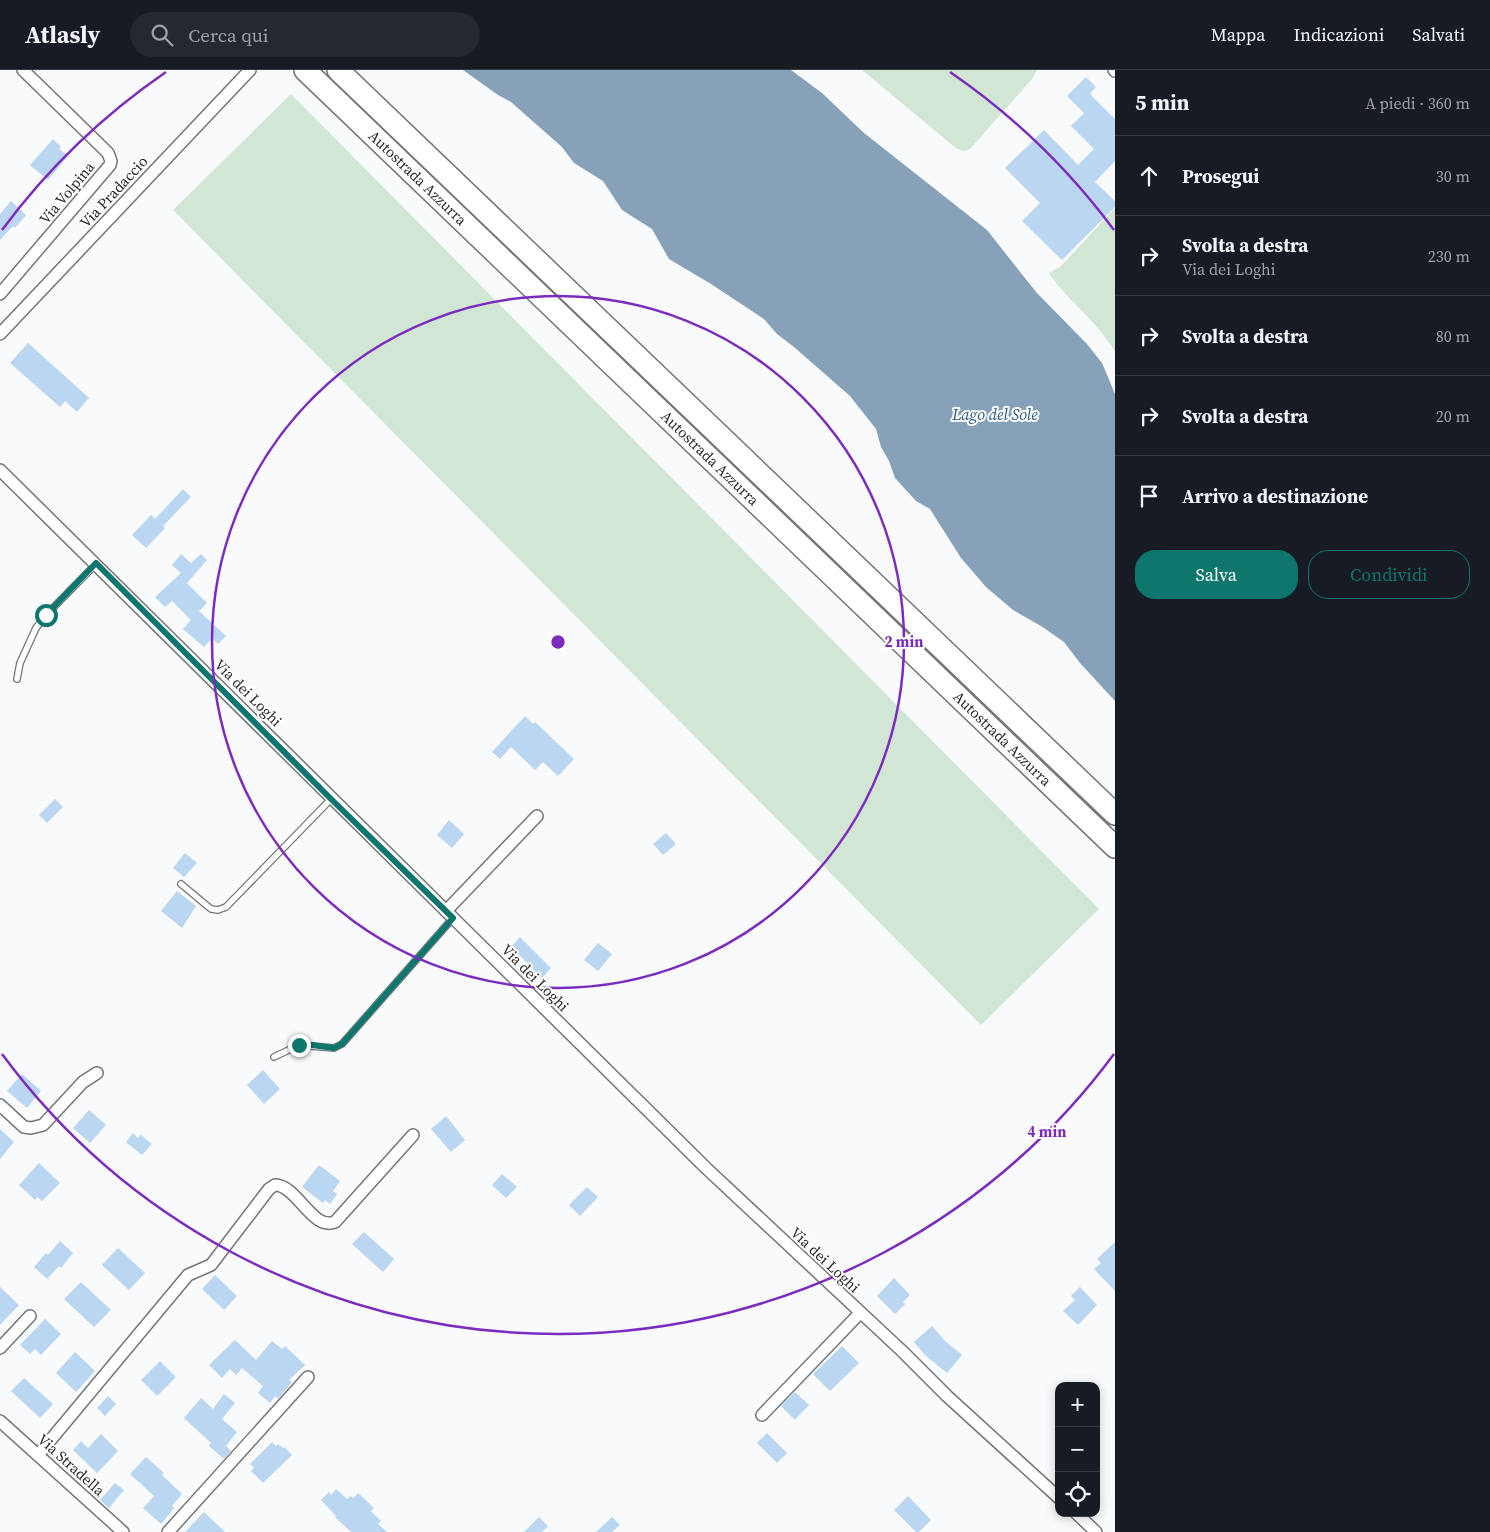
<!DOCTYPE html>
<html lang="it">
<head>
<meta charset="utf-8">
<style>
  :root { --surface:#171b24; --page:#242831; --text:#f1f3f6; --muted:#9ea1a6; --line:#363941; --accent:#0f766e }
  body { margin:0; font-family:"Source Serif 4",serif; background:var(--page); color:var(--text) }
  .controls { position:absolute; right:15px; bottom:15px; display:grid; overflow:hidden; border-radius:10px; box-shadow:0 2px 12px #0003 }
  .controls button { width:45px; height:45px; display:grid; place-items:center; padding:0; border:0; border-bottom:1px solid var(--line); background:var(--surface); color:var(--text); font:25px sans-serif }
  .stop { position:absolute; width:15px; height:15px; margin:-11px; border:4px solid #0f766e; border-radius:50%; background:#fff }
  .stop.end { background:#0f766e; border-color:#fff; box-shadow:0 1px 5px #0008 }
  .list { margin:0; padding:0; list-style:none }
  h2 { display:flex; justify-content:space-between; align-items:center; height:65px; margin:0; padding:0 20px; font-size:21px }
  h2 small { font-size:16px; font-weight:400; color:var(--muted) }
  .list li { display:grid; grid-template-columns:32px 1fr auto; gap:15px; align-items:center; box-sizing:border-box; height:80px; padding:0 20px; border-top:1px solid var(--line) }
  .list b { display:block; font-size:19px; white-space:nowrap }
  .list p { margin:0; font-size:16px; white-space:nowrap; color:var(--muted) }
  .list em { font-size:16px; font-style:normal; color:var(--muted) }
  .actions { display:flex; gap:10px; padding:15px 20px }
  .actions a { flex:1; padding:11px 0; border:1px solid var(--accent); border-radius:20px; text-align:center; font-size:18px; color:var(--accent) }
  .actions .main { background:var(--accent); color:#fff }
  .icon { flex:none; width:28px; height:28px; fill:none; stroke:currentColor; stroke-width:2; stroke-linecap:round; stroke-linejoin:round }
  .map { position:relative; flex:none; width:1115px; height:1462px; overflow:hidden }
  header { display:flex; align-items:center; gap:30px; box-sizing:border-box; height:70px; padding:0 25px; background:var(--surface); border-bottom:1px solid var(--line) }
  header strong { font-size:24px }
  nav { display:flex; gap:28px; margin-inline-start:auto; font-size:18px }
  .search { width:350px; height:45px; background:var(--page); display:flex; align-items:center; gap:12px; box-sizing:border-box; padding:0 18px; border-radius:28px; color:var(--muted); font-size:19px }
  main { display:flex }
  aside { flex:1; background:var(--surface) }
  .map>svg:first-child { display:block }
  .green { fill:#d2e6d6 }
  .water { fill:#87a1b9 }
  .building { fill:#bbd6f0 }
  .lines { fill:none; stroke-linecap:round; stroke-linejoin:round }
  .lane-casing { stroke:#747577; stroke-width:8 }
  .street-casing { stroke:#747577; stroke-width:14 }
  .highway-casing { stroke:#747577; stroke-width:24 }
  .lane { stroke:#fff; stroke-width:5.5 }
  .street { stroke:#fff; stroke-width:11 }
  .highway { stroke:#fff; stroke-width:21 }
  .route { stroke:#0f766e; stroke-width:6 }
  .ring { fill:none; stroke:#7b2cbf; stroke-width:2.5 }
  .labels { text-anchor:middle; stroke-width:4; stroke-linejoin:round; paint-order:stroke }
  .street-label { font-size:15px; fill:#29292a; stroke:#fff }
  .water-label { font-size:16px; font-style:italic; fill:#2e587d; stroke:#fff }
  .centre { fill:#7b2cbf; stroke:#fff; stroke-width:2.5 }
  .ring-label { font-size:15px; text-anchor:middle; font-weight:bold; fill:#7b2cbf; stroke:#fff; stroke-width:4; stroke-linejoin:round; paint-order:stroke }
</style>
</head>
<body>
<header>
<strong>Atlasly</strong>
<div class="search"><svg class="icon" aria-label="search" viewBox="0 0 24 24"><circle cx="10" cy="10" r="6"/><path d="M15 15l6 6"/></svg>Cerca qui</div>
<nav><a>Mappa</a><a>Indicazioni</a><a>Salvati</a></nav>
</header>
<main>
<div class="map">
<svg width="1115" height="1462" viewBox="0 0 1115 1462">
  <rect width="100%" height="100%" fill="#f9fafc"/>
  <g class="green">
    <polygon points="862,0 1037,0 1032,9 970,79 964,81 957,79"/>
    <polygon points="291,24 1099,839 981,955 173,140"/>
    <path d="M1115,138V282C1098,251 1068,232 1049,203L1061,196Z"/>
  </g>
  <polygon class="water" points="463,0 791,0 822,23 864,63 987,160 1036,222 1087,274 1102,293 1115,324 1115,631 1080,593 1064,572 1041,556 1013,540 986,517 961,488 930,439 916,431 895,408 889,391 881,377 876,359 850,326 794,277 777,264 764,249 711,214 669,189 652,159 622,140 603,111 574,93 562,77 511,32 498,25"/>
  <g class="building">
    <polygon points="1086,7 1096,17 1090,24 1115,49 1115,91 1095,112 1115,131 1115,137 1062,190 1022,151 1040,133 1005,98 1044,60 1078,95 1094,79 1071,56 1084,43 1067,26"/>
    <polygon points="53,69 61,77 59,79 68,86 48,110 30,95"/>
    <polygon points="11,131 26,145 15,158 13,156 0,170 0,144"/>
    <polygon points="28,273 89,328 77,342 65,331 60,337 10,293"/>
    <polygon points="183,419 191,427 163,456 165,458 146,478 132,465 151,445 155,449"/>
    <polygon points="181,484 191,493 201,484 207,490 187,513 207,533 199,541 226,566 218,574 212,568 204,577 183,559 191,550 172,531 165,537 155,527 181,503 172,495"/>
    <polygon points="525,646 533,654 535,652 574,689 558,706 543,692 535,700 511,677 500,689 492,682"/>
    <polygon points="55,729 63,737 47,753 39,745"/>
    <polygon points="449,750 464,764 452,778 437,765"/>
    <polygon points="666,763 676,774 663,785 653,774"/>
    <polygon points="185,783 197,793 184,807 173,798"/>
    <polygon points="177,821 196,836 182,858 161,841"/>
    <polygon points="520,867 551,898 542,908 511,877"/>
    <polygon points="598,873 612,884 598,901 584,890"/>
    <polygon points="263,1000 280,1019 264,1034 247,1015"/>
    <polygon points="22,1004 41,1021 27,1038 7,1021"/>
    <polygon points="89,1040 106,1055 90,1073 73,1058"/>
    <polygon points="446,1046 465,1070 451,1082 431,1059"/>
    <polygon points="0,1059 14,1072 0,1089"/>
    <polygon points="133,1063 138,1068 141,1065 152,1074 142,1085 126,1072"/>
    <polygon points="39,1093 60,1113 42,1131 37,1127 35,1130 19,1115"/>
    <polygon points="319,1095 340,1111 333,1121 337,1124 330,1134 325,1130 323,1133 302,1117"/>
    <polygon points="502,1104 517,1117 506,1128 492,1115"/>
    <polygon points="587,1117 598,1127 580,1146 569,1135"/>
    <polygon points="364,1162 394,1189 383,1202 352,1174"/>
    <polygon points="60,1171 73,1183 61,1198 59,1196 47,1209 34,1197 46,1183 48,1185"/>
    <polygon points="1115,1172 1115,1221 1094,1199 1101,1193 1097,1189"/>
    <polygon points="118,1178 145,1203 129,1220 102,1195"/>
    <polygon points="215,1205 237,1226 224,1240 202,1219"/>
    <polygon points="894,1208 910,1225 903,1232 905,1234 895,1244 877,1226"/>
    <polygon points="81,1212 111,1240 94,1257 64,1229"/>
    <polygon points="0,1217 19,1235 0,1255"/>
    <polygon points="1080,1217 1097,1235 1078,1255 1063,1241 1075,1230 1071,1226"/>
    <polygon points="45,1249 61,1264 41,1285 35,1279 30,1284 20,1275"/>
    <polygon points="932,1256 945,1271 962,1285 947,1303 926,1286 914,1272"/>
    <polygon points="235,1270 256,1290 272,1271 282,1279 285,1276 305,1295 289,1310 292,1312 278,1329 275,1326 270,1333 258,1323 263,1316 242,1298 236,1305 230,1299 222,1308 209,1295"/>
    <polygon points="842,1276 859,1293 830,1321 813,1304"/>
    <polygon points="75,1282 95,1301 76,1322 56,1303"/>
    <polygon points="160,1291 176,1307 157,1326 141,1310"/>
    <polygon points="24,1308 53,1334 40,1348 11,1321"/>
    <polygon points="795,1322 809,1335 795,1350 781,1336"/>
    <polygon points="224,1324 235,1333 222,1349 237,1362 226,1376 231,1381 224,1389 209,1376 211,1373 184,1348 201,1328 213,1339"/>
    <polygon points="108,1326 116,1334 105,1346 97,1338"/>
    <polygon points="767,1363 787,1383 777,1393 757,1373"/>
    <polygon points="101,1364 118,1381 97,1403 73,1380 81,1371 88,1378"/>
    <polygon points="272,1372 276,1376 278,1374 283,1378 284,1377 292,1385 263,1413 251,1401 254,1398 250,1394"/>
    <polygon points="146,1387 164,1403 162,1405 182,1424 172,1436 174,1438 161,1454 143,1438 154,1426 130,1404"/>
    <polygon points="115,1413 124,1420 109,1438 100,1430"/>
    <polygon points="336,1419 347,1429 350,1426 353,1428 358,1423 374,1438 371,1441 381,1451 378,1454 387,1462 351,1462 335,1447 336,1446 321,1430 329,1422 331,1425"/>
    <polygon points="908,1426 931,1450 919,1462 916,1462 894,1440"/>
    <polygon points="204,1442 225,1462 185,1462"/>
    <polygon points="539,1447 548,1456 542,1462 524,1462"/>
    <polygon points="612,1447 620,1455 612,1462 596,1462"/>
  </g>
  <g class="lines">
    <g class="lane-casing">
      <g id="lane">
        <polyline points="17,609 20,593 36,558 46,545 96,494"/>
        <polyline points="181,814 211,839 218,840 226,837 331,729"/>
        <polyline points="274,987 299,975 334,978 342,974 453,848"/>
      </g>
    </g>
    <g class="street-casing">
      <g id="street">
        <polyline points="1114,0 1115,1"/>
        <polyline points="0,224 110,95 111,91 108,83 23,0"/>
        <polyline points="0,264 250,0"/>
        <polyline points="0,400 706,1098 902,1281 947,1326 1059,1428"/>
        <polyline points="446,841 537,746"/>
        <polyline points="0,1035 24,1057 31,1058 43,1055 83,1012 97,1003"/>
        <polyline points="0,1278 30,1246"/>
        <polyline points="762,1345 860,1243"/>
        <polyline points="0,1351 123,1462"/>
        <path d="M38,1385L188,1205L211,1195L269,1119L275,1115C297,1115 312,1161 335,1152L413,1065"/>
        <polyline points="1076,1443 1096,1462"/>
        <polyline points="168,1462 308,1307"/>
      </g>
    </g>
    <g class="highway-casing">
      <g id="highway">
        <path id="s1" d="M305,0L1115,777"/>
        <polyline points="338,0 1115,744"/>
      </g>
    </g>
    <use href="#lane" class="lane"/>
    <use href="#street" class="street"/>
    <use href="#highway" class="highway"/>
  </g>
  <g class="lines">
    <polyline class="route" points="46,545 96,493 331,729 453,848 342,974 334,978 312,975 299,975"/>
  </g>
  <g class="ring">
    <circle cx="558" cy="572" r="346"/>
    <path d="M1114 984A692 692 0 0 1 2 984M2 160A692 692 0 0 1 166 2M950 2A692 692 0 0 1 1114 160"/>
  </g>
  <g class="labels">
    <g class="street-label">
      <text dy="5" stroke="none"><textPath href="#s1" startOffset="156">Autostrada Azzurra</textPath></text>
      <text transform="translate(114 122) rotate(-47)" y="5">Via Pradaccio</text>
      <text transform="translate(67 123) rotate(-50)" y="5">Via Volpina</text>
      <text dy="5" stroke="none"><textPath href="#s1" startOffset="561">Autostrada Azzurra</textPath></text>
      <text transform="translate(248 623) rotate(45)" y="5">Via dei Loghi</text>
      <text dy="5" stroke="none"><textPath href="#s1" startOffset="966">Autostrada Azzurra</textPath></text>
      <text transform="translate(535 908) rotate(45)" y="5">Via dei Loghi</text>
      <text transform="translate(825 1190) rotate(43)" y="5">Via dei Loghi</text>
      <text transform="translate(71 1395) rotate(42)" y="5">Via Stradella</text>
    </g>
    <g class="water-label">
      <text x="995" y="350">Lago del Sole</text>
    </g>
  </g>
  <circle cx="558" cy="572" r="8" class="centre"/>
  <g class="ring-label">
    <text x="904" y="577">2 min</text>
    <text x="1047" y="1067">4 min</text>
  </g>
</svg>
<div class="controls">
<button>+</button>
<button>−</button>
<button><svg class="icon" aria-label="locate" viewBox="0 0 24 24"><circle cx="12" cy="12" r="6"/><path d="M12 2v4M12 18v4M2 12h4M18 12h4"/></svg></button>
</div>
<div class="stop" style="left:46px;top:545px"></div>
<div class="stop end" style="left:299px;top:975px"></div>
</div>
<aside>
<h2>5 min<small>A piedi · 360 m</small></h2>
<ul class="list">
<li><svg class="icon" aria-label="ahead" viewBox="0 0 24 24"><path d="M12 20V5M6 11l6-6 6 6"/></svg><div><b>Prosegui</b></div><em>30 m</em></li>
<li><svg class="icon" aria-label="right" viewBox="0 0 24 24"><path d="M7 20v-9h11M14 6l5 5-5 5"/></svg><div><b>Svolta a destra</b><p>Via dei Loghi</p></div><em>230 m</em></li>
<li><svg class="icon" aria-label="right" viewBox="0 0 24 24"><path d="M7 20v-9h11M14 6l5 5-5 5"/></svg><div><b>Svolta a destra</b></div><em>80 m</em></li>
<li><svg class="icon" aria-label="right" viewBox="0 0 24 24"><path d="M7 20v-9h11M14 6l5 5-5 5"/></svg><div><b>Svolta a destra</b></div><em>20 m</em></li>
<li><svg class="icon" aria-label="arrive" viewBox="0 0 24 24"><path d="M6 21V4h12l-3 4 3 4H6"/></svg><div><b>Arrivo a destinazione</b></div></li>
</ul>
<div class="actions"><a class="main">Salva</a><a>Condividi</a></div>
</aside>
</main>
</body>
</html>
